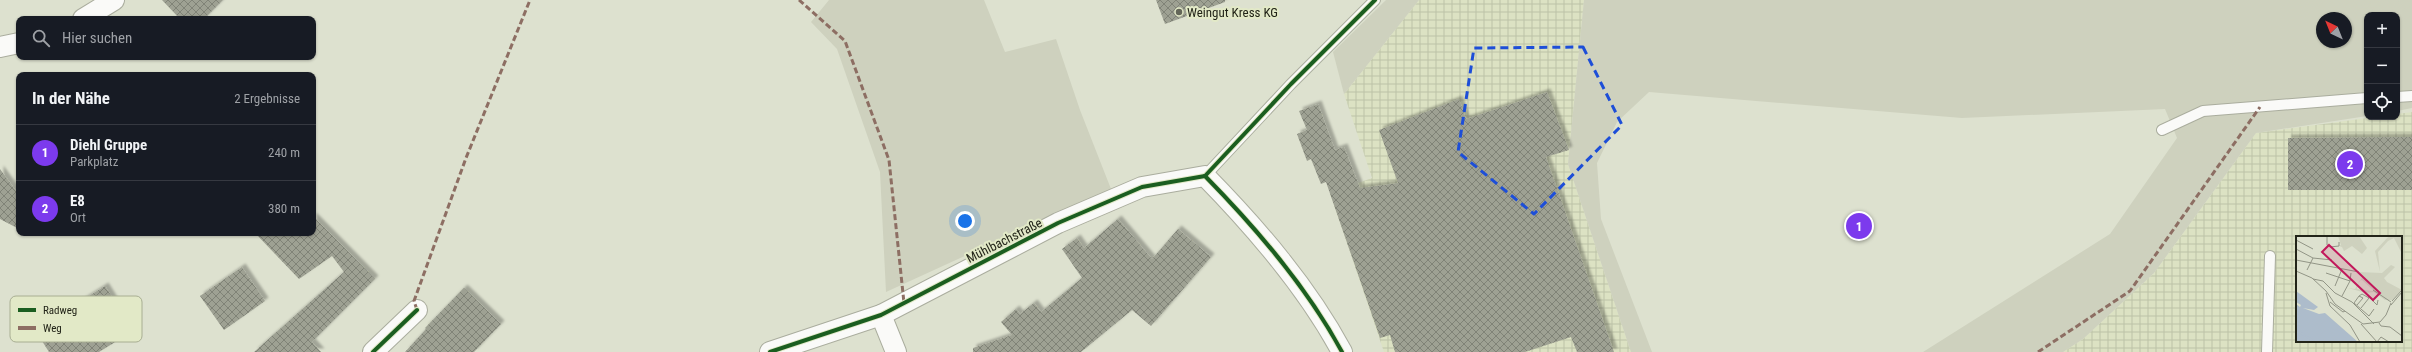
<!DOCTYPE html>
<html lang="de">
<head>
<meta charset="utf-8">
<style>
  :root { --surface:#171b24; --page:#20242c; --text:#f1f3f6; --muted:#9ea1a6; --line:#363941; --accent:#7c3aed }
  body { margin:0; font-family:"Roboto Condensed",sans-serif; background:var(--page); color:var(--text) }
  .controls { position:absolute; right:12px; top:12px; display:grid; overflow:hidden; border-radius:8px; box-shadow:0 1px 3px #0004 }
  .controls button { width:36px; height:36px; display:grid; place-items:center; padding:0; border:0; border-bottom:1px solid var(--line); background:var(--surface); color:var(--text); font:20px sans-serif }
  .compass { position:absolute; left:2316px; top:12px; width:36px; height:36px; border-radius:50%; background:var(--surface); box-shadow:0 1px 3px #0004; rotate:317deg }
  .you { position:absolute; left:965px; top:221px; width:14px; height:14px; margin:-10px; border:3px solid #fff; border-radius:50%; background:#1a73e8; box-shadow:0 0 0 6px #1a73e833 }
  .badge { display:grid; place-items:center; width:26px; height:26px; border-radius:50%; background:var(--accent); color:#fff; font-size:13px; font-weight:700 }
  .pin { position:absolute; translate:-50% -50%; border:2px solid #fff; box-shadow:0 1px 4px #0006 }
  .list { margin:0; padding:0; list-style:none }
  h2 { display:flex; justify-content:space-between; align-items:center; height:52px; margin:0; padding:0 16px; font-size:17px }
  h2 small { font-size:13px; font-weight:400; color:var(--muted) }
  .list li { display:grid; grid-template-columns:26px 1fr auto; gap:12px; align-items:center; box-sizing:border-box; height:56px; padding:0 16px; border-top:1px solid var(--line) }
  .list b { display:block; font-size:15px; white-space:nowrap }
  .list p { margin:0; font-size:13px; white-space:nowrap; color:var(--muted) }
  .list em { font-size:13px; font-style:normal; color:var(--muted) }
  .icon { flex:none; width:22px; height:22px; fill:none; stroke:currentColor; stroke-width:2; stroke-linecap:round; stroke-linejoin:round }
  .map { position:relative; flex:none; width:2412px; height:352px; overflow:hidden }
  .search { position:absolute; background:var(--surface); box-shadow:0 1px 3px #0004; left:16px; top:16px; width:300px; height:44px; display:flex; align-items:center; gap:10px; box-sizing:border-box; padding:0 14px; border-radius:8px; color:var(--muted); font-size:15px }
  .panel { position:absolute; background:var(--surface); box-shadow:0 1px 3px #0004; left:16px; top:72px; width:300px; height:164px; border-radius:8px }
  .map>svg:first-child { display:block }
  .industrial { fill:url(#industrial-grid); fill-rule:evenodd }
  .grass { fill:#ced1be; fill-rule:evenodd }
  .building { fill:url(#building-cross-hatch); filter:url(#shadow) }
  .lines { fill:none; stroke-linecap:round; stroke-linejoin:round }
  .lane-casing { stroke:#aaad9e; stroke-width:12 }
  .street-casing { stroke:#aaad9e; stroke-width:22 }
  .lane { stroke:#fafaf8; stroke-width:10 }
  .street { stroke:#fafaf8; stroke-width:20 }
  .quiet { stroke:#8d6e63; stroke-width:3; stroke-dasharray:6 3; stroke-linecap:butt }
  .cycleway-casing { stroke:#e2e9c7; stroke-width:6 }
  .cycleway { stroke:#1b5e20; stroke-width:4 }
  .marked { fill:none; stroke:#1d4ed8; stroke-width:3; stroke-dasharray:8 5; stroke-linejoin:round }
  .poi-dot { fill:#636658; stroke:#e2e9c7; stroke-width:1.5 }
  .labels { text-anchor:middle; stroke-width:4; stroke-linejoin:round; paint-order:stroke }
  .poi-label { font-size:13px; fill:#222418; stroke:#e2e9c7; text-anchor:start }
  .street-label { font-size:13px; fill:#222418; stroke:#e2e9c7 }
  .inset-river { fill:none; stroke:#adbccb; stroke-width:2 }
  .inset-road { fill:none; stroke:#929586; stroke-width:1 }
  .view { fill:#c2185b; fill-opacity:0.15; stroke:#c2185b; stroke-width:2 }
  .inset-edge { fill:none; stroke:#222418; stroke-width:2 }
  .key { fill:#e2e9c7; stroke:#a8ae92; stroke-width:1 }
  .key-label { font-size:11px; fill:#222418 }
</style>
</head>
<body>
<div class="map">
<svg width="2412" height="352" viewBox="0 0 2412 352">
  <defs>
    <pattern id="industrial-grid" width="8" height="8" patternUnits="userSpaceOnUse"><rect width="8" height="8" fill="#dce2c3"/><path d="M0 4h8M4 0v8" fill="none" stroke="#bcc2a7"/></pattern>
    <pattern id="building-cross-hatch" width="8" height="8" patternUnits="userSpaceOnUse"><rect width="8" height="8" fill="#9ea193"/><path d="M0 0l8 8M0 8l8-8" fill="none" stroke="#808377"/></pattern>
    <filter id="shadow"><feDropShadow dx="3.5" dy="-3.5" stdDeviation="1" flood-color="#0004"/></filter>
  </defs>
  <rect width="100%" height="100%" fill="#dde1cf"/>
  <g class="industrial">
    <polygon points="1419,0 1584,0 1568,164 1631,352 1384,352 1330,193 1372,178 1344,94"/>
    <path d="M2412,112V352H2063L2083,339L2154,273L2256,133L2375,117H2397V114ZM2297,237H2401V341H2297Z"/>
  </g>
  <g class="grass">
    <polygon points="829,0 984,0 1005,52 1056,39 1080,110 1111,189 886,292 880,172 837,49 811,22"/>
    <polygon points="1386,0 1419,0 1344,94 1333,52"/>
    <path d="M1584,0H2412V108L2397,111V15H2367V116L2256,133L2154,273L2083,339L2063,352H1923L2110,234L2177,138L2165,109L1962,118L1649,92L1617,122L1597,163L1601,219L1652,352H1631L1568,164ZM2322,18H2346V42H2322Z"/>
  </g>
  <g class="building">
    <polygon points="162,0 223,0 204,19 180,19"/>
    <polygon points="1156,0 1225,0 1225,2 1165,24"/>
    <polygon points="1547,92 1569,150 1546,157 1614,352 1577,352 1571,337 1525,352 1395,352 1390,335 1380,338 1326,182 1321,184 1311,159 1307,161 1297,134 1307,130 1299,111 1318,104 1335,150 1344,147 1360,188 1398,183 1379,130 1459,99 1466,119"/>
    <polygon points="2412,137 2412,190 2288,190 2288,138"/>
    <polygon points="0,169 19,195 19,229 0,219"/>
    <polygon points="313,216 375,279 312,342 321,352 254,352 344,272 332,256 299,279 255,233 313,233"/>
    <polygon points="1118,219 1152,259 1178,229 1211,257 1151,326 1132,310 1081,352 973,352 973,348 1012,335 1001,322 1016,309 1020,314 1034,303 1041,312 1082,278 1062,249 1077,238 1084,248"/>
    <polygon points="242,267 265,301 224,330 200,296"/>
    <polygon points="105,286 133,331 99,352 49,352 35,330"/>
    <polygon points="464,288 501,324 474,352 405,352 426,329 425,328"/>
  </g>
  <g class="lines">
    <g class="lane-casing">
      <g id="lane">
        <polyline points="2397,97 2412,96"/>
        <polyline points="2162,130 2203,111 2367,98"/>
        <polyline points="1205,176 1291,84 1375,0"/>
        <polyline points="2267,352 2270,256"/>
      </g>
    </g>
    <g class="street-casing">
      <g id="street">
        <polyline points="83,19 114,0"/>
        <polyline points="0,47 19,43"/>
        <polyline points="881,315 896,352"/>
        <polyline points="373,352 417,310"/>
        <path d="M770,352L881,315L1058,223L1142,187L1205,176C1257,229 1307,287 1342,352"/>
      </g>
    </g>
    <use href="#lane" class="lane"/>
    <use href="#street" class="street"/>
    <g class="quiet">
      <polyline points="799,0 845,41 889,160 904,303"/>
      <polyline points="417,310 414,301 466,158 530,0"/>
      <polyline points="2038,352 2130,291 2260,107"/>
    </g>
    <g class="cycleway-casing">
      <g id="cycleway">
        <polyline points="1205,176 1291,84 1375,0"/>
        <path d="M1205,176C1257,229 1307,287 1342,352"/>
        <polyline points="373,352 417,310"/>
        <polyline points="770,352 881,315 1058,223 1142,187 1205,176"/>
      </g>
    </g>
    <use href="#cycleway" class="cycleway"/>
  </g>
  <path class="marked" d="M1583,47L1622,125L1534,214L1458,152L1474,48Z"/>
  <circle class="poi-dot" cx="1179" cy="12" r="4"/>
  <g class="labels">
    <g class="poi-label">
      <text x="1187" y="17">Weingut Kress KG</text>
    </g>
    <g class="street-label">
      <text transform="translate(1004 240) rotate(-27)" y="5">Mühlbachstraße</text>
    </g>
  </g>
  <g transform="translate(2296 236)">
    <rect width="106" height="106" fill="#dde1cf"/>
    <path d="M42,0H63L71,12L66,18L56,10L48,15L46,11L43,10L45,9ZM95,29L99,31L88,42L91,46L106,54L96,64H89L78,56L70,57L52,52L59,53L67,40L61,36L86,37ZM66,44L77,54V55L61,53L63,45Z" fill="#ced1be" fill-rule="evenodd"/>
    <path d="M93,0H106V18L98,2L92,5L82,16L84,36L79,15Z" fill="#ced1be"/>
    <path d="M0,55L22,71L18,74L7,72L23,78L29,77L62,106H0V68L4,71L5,69L0,66Z" fill="#adbccb"/>
    <path class="inset-river" d="M0,94L19,106"/>
    <path class="inset-road" d="M31,0V9L34,11L43,10V6M0,4L17,13M0,13L17,22L11,34M17,22L36,24M0,24L63,36M0,35L16,42L30,55L39,68L67,88L84,86L90,79L95,67M30,37L54,45M17,43L27,45L39,57L56,66L78,88M39,50L46,33M77,54L95,66M30,57L34,70L54,89L64,106M46,60L54,45L55,37M63,60L66,58L73,62L65,72M74,62L81,69L82,64M96,65L106,54M34,66L47,76L49,75M58,67L73,80L78,73M58,67L63,60L67,62L61,69M95,69L106,56M83,87L85,90L94,91M65,88L81,106M94,91L106,100M81,106L85,101L93,106"/>
    <path class="view" d="M33,9L84,57L77,64L26,16Z"/>
    <rect width="106" height="106" class="inset-edge"/>
  </g>
  <rect x="10" y="296" width="132" height="46" rx="6" class="key"/>
  <rect x="18" y="308" width="18" height="4" fill="#1b5e20"/>
  <rect x="18" y="326" width="18" height="4" fill="#8d6e63"/>
  <g class="key-label">
    <text x="43" y="314">Radweg</text>
    <text x="43" y="332">Weg</text>
  </g>
</svg>
<div class="controls">
<button>+</button>
<button>−</button>
<button><svg class="icon" aria-label="locate" viewBox="0 0 24 24"><circle cx="12" cy="12" r="6"/><path d="M12 2v4M12 18v4M2 12h4M18 12h4"/></svg></button>
</div>
<svg class="compass" viewBox="-18 -18 36 36"><path d="M0-13l5 13h-10z" fill="#e53935"/><path d="M0 13l5-13h-10z" fill="#9ea1a6"/></svg>
<div class="you"></div>
<div class="pin badge" style="left:1859px;top:226px">1</div>
<div class="pin badge" style="left:2350px;top:164px">2</div>
<div class="search"><svg class="icon" aria-label="search" viewBox="0 0 24 24"><circle cx="10" cy="10" r="6"/><path d="M15 15l6 6"/></svg>Hier suchen</div>
<section class="panel">
<h2>In der Nähe<small>2 Ergebnisse</small></h2>
<ul class="list">
<li><span class="badge">1</span><div><b>Diehl Gruppe</b><p>Parkplatz</p></div><em>240 m</em></li>
<li><span class="badge">2</span><div><b>E8</b><p>Ort</p></div><em>380 m</em></li>
</ul>
</section>
</div>
</body>
</html>
